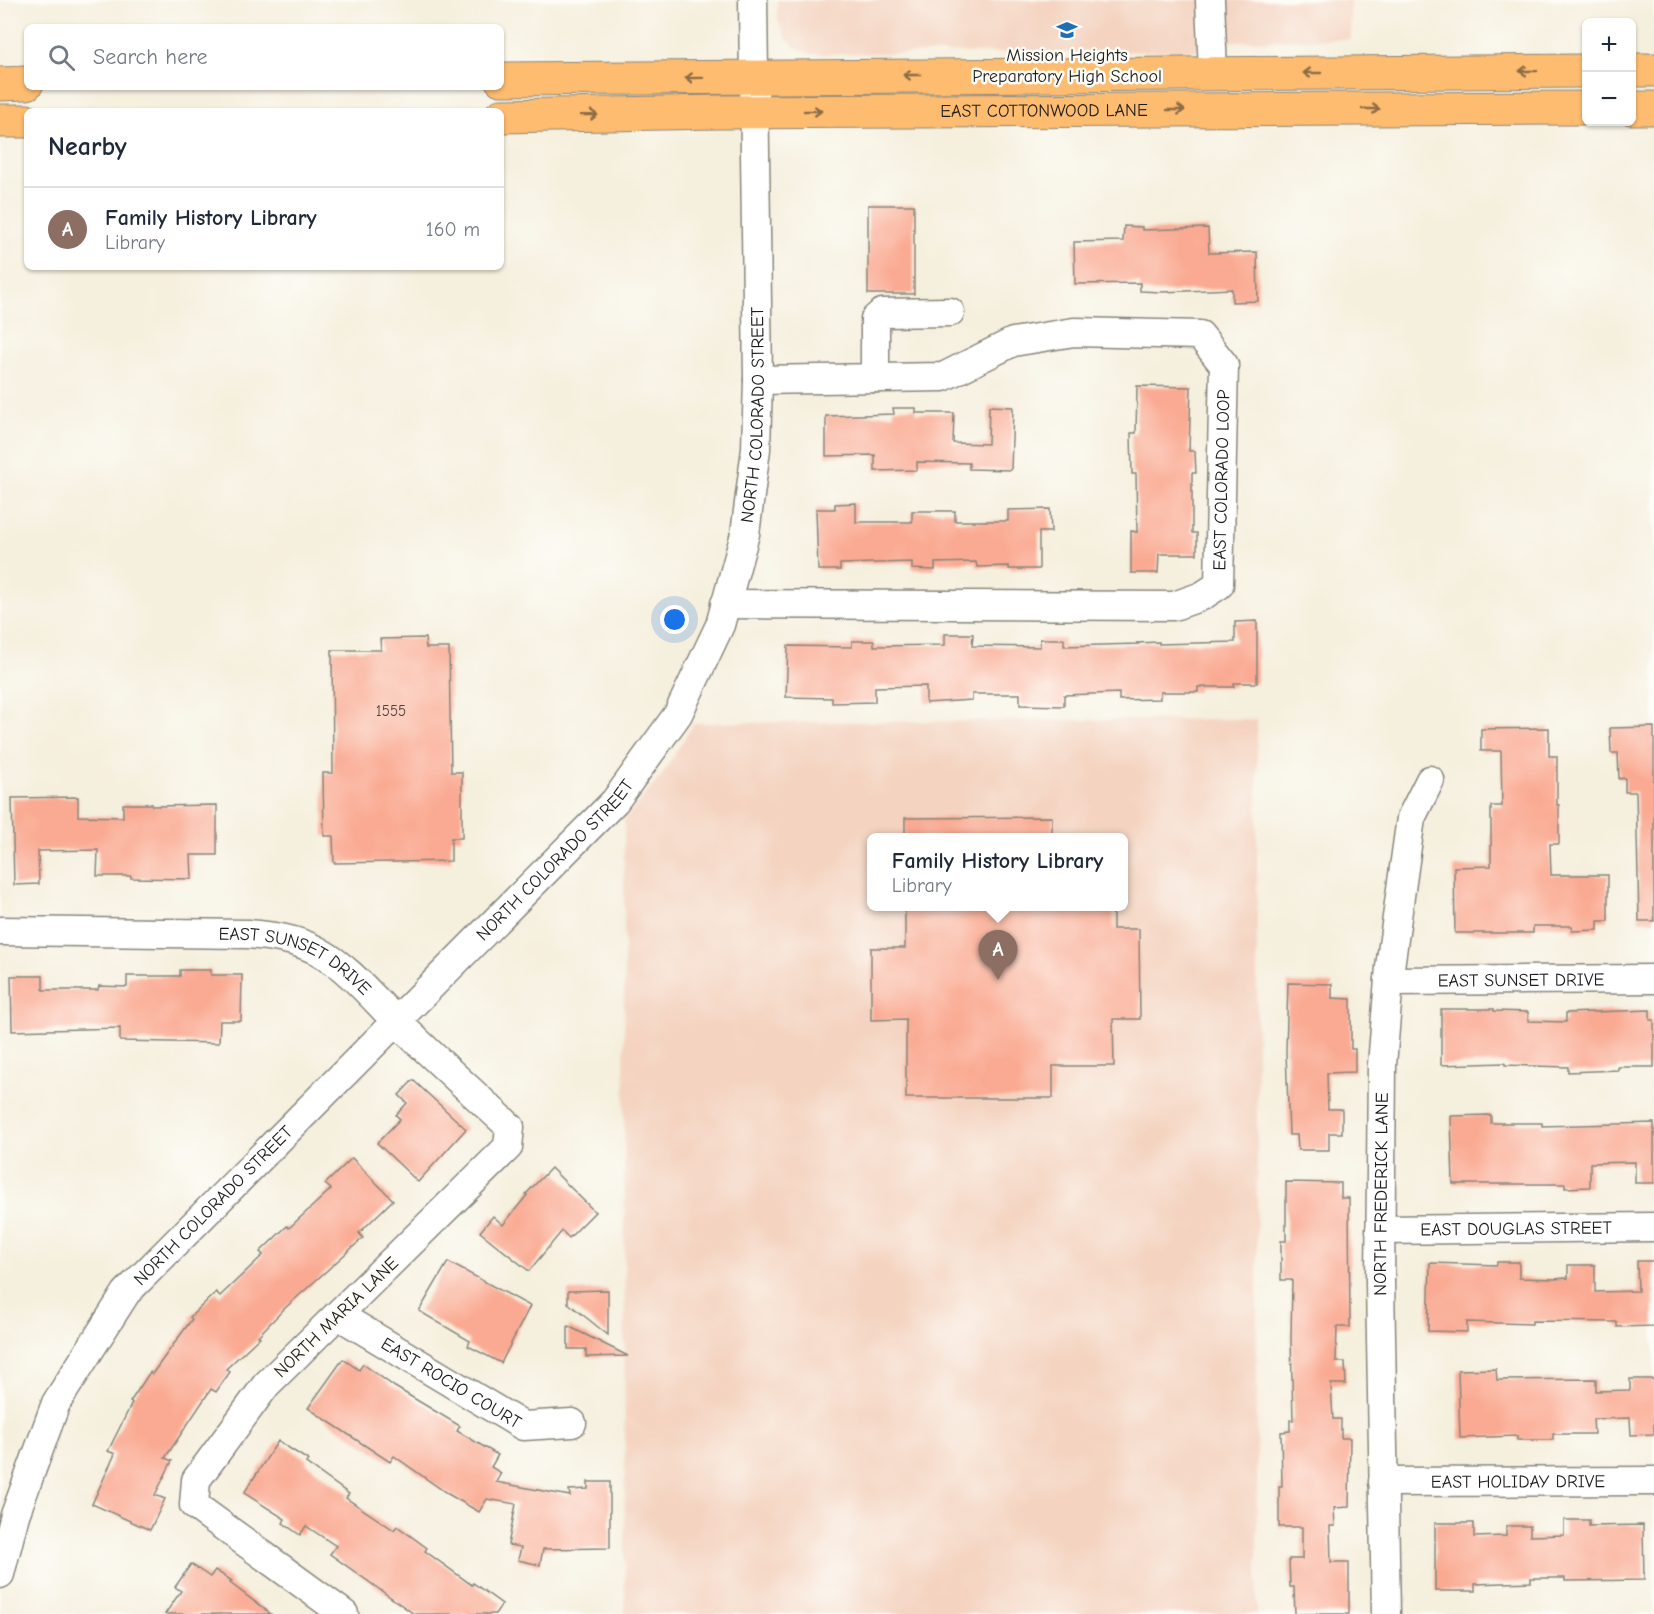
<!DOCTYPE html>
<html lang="en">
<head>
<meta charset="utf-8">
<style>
  :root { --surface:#fff; --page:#f6f6f7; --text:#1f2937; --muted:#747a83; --line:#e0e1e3; --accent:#111827 }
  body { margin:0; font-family:"Comic Neue",sans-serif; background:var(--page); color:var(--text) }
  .controls { position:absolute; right:18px; top:18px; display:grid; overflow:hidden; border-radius:9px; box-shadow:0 2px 4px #0004 }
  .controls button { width:54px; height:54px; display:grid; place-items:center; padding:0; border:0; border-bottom:2px solid var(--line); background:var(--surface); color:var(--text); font:30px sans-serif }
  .you { position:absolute; left:675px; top:620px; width:21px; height:21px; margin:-15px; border:4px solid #fff; border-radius:50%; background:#1a73e8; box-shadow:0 0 0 9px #1a73e833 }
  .badge { display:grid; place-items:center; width:39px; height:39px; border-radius:50%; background:var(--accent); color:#fff; font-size:20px; font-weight:700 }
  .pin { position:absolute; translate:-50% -50px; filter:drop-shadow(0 2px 3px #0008) }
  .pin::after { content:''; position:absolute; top:32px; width:21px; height:18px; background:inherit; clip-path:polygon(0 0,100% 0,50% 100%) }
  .popup { position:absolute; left:867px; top:833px; width:261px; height:78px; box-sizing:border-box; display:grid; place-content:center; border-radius:9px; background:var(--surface); filter:drop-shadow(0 2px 4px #0005); font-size:20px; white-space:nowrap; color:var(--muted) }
  .popup b { font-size:22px; color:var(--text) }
  .popup::after { content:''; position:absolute; left:50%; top:100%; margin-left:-12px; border:12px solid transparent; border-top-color:var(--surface) }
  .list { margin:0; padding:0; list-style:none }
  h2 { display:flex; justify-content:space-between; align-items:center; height:78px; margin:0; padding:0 24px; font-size:26px }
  h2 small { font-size:20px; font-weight:400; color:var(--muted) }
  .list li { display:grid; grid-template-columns:39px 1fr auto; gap:18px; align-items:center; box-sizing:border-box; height:84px; padding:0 24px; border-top:2px solid var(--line) }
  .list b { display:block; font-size:22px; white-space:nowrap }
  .list p { margin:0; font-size:20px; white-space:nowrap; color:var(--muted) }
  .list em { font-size:20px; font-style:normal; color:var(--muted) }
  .icon { flex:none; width:33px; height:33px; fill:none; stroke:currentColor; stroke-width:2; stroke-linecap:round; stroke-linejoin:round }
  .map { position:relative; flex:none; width:1654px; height:1614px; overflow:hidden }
  .search { position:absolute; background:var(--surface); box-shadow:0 2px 4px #0004; left:24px; top:24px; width:480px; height:66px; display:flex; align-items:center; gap:15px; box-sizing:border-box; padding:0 21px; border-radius:9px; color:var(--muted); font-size:22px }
  .panel { position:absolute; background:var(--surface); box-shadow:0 2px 4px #0004; left:24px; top:108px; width:480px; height:162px; border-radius:9px }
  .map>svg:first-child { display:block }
  .built { fill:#f4d3c0; fill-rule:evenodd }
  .building { fill:#faaa93 }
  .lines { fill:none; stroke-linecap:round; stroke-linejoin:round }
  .minor-casing { stroke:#88867c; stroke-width:31 }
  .major-casing { stroke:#88867c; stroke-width:35 }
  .minor { stroke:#fff; stroke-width:28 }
  .major { stroke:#fdbc6f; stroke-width:33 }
  .oneway { stroke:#8c6c46 }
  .labels { text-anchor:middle; stroke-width:5; stroke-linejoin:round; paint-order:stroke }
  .number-label { font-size:15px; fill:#54403a }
  .poi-label { font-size:18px; fill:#1c1c1c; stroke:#fdfcf7 }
  .street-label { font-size:18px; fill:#1c1c1c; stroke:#fdfcf7 }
</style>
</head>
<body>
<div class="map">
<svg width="1654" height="1614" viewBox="0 0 1654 1614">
  <rect width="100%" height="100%" fill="#fdfcf7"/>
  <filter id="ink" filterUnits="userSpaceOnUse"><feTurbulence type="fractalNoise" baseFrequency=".0167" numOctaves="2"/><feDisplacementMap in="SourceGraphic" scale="12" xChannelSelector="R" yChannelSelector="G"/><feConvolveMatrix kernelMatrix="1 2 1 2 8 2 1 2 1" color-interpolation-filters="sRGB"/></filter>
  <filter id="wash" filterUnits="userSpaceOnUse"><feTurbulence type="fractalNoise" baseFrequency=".008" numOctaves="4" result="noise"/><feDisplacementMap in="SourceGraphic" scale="24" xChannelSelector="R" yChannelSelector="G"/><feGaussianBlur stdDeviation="1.35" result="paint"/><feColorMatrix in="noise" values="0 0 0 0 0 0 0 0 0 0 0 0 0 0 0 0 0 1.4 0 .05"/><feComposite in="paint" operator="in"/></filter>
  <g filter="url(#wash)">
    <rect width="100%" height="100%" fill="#f5efdd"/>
    <g class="built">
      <polygon points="777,0 1350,0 1351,39 1208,42 1196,51 812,54 795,47 787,39 778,21"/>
      <path d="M1257,719V1614H625L624,820L660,778L694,723ZM872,838H1124V906H872Z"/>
    </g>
    <g id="blocks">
      <g class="building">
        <rect x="868" y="205" width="46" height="89"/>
        <polygon points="1124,226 1142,227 1142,230 1208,228 1209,253 1257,252 1258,301 1232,302 1232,289 1162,292 1140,291 1140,283 1075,284 1074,242 1123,241"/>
        <polygon points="1137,386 1191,387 1189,451 1195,451 1196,473 1192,473 1192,533 1197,533 1197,554 1159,554 1158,573 1131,573 1131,531 1137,532 1136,474 1132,474 1131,433 1136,433"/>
        <polygon points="989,406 1013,407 1011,470 969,469 969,463 917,462 917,470 875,471 875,455 826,456 826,416 894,414 893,408 916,408 916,413 954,413 953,443 988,444"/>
        <polygon points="856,503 856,522 912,522 912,511 955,511 955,521 1008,521 1008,510 1050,509 1051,532 1039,532 1039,569 1009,569 1009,566 977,567 976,562 935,563 935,570 912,569 912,562 840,564 840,570 818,570 816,509 835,509 835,504"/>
        <polygon points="1257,621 1257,683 1234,683 1234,687 1198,687 1198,692 1160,692 1160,699 1119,700 1119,693 1064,695 1064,706 1020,705 1020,694 972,694 972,700 926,703 926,686 875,687 875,702 832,703 832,698 786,697 788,646 852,647 852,641 874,641 874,646 945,645 945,634 973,634 972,646 1040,647 1040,639 1064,639 1064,646 1138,644 1137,643 1159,642 1159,644 1235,642 1235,622"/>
        <polygon points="425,638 426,648 449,648 451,772 462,772 462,838 451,838 451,861 334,863 333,836 324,836 323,773 333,773 332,650 381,650 380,639"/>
        <polygon points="1654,727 1654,921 1639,921 1636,792 1625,792 1625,778 1619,779 1618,753 1611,753 1610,728"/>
        <polygon points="1549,728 1549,756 1557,756 1557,805 1559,805 1559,844 1550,844 1551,875 1608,875 1608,921 1598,921 1598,930 1572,931 1572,926 1533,926 1533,933 1455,933 1454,867 1491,866 1491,806 1502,806 1501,751 1481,751 1481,729"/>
        <polygon points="78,797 78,816 123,817 123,804 152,804 152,806 217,805 217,855 191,855 192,879 131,878 131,876 97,876 98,850 38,851 39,884 14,885 12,798"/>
        <polygon points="1052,817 1052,837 905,837 905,818"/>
        <polygon points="905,906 1113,906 1113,929 1139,929 1140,1019 1113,1019 1114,1066 1053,1066 1053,1098 906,1098 906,1019 871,1020 871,948 905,948"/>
        <polygon points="180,970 211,970 211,975 242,975 241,1021 220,1021 219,1043 120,1041 120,1028 12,1031 11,976 43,976 43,990 98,990 99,986 127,987 127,976 180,976"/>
        <polygon points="1288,983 1332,984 1332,998 1351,999 1351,1049 1355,1049 1355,1072 1327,1073 1328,1109 1342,1109 1342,1133 1329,1133 1329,1150 1298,1150 1297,1135 1289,1135 1286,1051"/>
        <polygon points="1441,1009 1494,1009 1494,1011 1528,1012 1528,1021 1566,1022 1566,1013 1650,1010 1650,1020 1654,1020 1654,1067 1618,1067 1618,1070 1568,1072 1568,1067 1505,1065 1505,1063 1441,1065"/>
        <polygon points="413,1080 466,1129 418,1182 377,1143 400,1119 396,1115 407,1103 399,1095"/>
        <polygon points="1491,1115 1491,1123 1542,1123 1542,1126 1654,1123 1654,1183 1635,1183 1635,1162 1590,1163 1590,1187 1565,1188 1565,1184 1453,1184 1451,1116"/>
        <polygon points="352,1158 393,1200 359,1233 363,1238 284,1309 258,1336 260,1337 226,1369 230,1372 216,1392 211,1389 165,1458 172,1461 155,1495 165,1499 150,1530 92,1504 115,1454 108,1451 132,1403 130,1402 150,1372 152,1374 192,1319 190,1317 216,1292 220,1296 263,1255 260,1252 287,1226 289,1228 331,1189 325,1184"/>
        <polygon points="551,1168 595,1212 569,1238 562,1231 529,1271 480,1232 493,1216 503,1225 527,1195 526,1194"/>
        <polygon points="1286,1182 1341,1183 1341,1198 1349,1198 1350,1327 1337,1327 1336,1362 1345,1362 1346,1384 1331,1384 1333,1419 1341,1419 1341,1438 1350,1438 1349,1507 1334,1508 1335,1526 1330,1526 1331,1562 1349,1562 1349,1614 1295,1614 1294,1587 1290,1587 1289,1559 1302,1559 1302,1527 1279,1527 1279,1486 1282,1486 1281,1432 1290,1431 1290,1420 1293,1420 1291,1339 1292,1280 1281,1280 1281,1241 1286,1241"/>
        <polygon points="1637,1261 1654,1261 1654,1326 1617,1327 1617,1322 1532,1321 1532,1324 1467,1322 1467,1332 1428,1331 1430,1263 1497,1265 1497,1262 1519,1262 1519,1278 1554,1279 1568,1278 1568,1265 1595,1265 1595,1292 1638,1291"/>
        <polygon points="448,1262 530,1306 501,1363 468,1346 470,1341 419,1311"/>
        <polygon points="608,1290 608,1335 568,1303 568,1291"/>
        <polygon points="568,1326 628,1356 586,1357 586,1349 568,1349"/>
        <polygon points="343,1359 359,1370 363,1364 395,1387 460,1426 457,1431 498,1455 491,1467 501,1473 496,1482 570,1496 569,1490 588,1489 588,1482 610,1482 610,1548 543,1549 540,1565 518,1560 521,1547 508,1545 516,1504 487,1499 479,1512 448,1494 394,1456 390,1462 308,1408"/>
        <polygon points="1496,1369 1497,1380 1596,1379 1596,1391 1630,1390 1630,1379 1654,1379 1654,1434 1631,1435 1630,1418 1593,1419 1594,1434 1553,1434 1553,1440 1517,1440 1517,1436 1460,1438 1458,1370"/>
        <polygon points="278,1441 308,1460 306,1463 349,1494 346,1498 394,1530 397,1526 427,1548 425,1551 472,1585 473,1583 502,1604 495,1614 414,1614 330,1554 336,1546 306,1526 300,1535 283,1523 285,1519 244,1493"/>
        <polygon points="1564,1520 1589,1520 1589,1526 1643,1525 1644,1580 1565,1581 1565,1578 1531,1578 1531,1582 1475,1584 1475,1591 1435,1591 1435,1523 1474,1523 1474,1537 1506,1536 1506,1526 1530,1526 1530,1536 1564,1535"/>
        <polygon points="191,1564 210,1577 215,1570 232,1581 230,1583 271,1614 165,1614 181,1591 175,1587"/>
      </g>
    </g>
  </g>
  <g filter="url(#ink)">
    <use href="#blocks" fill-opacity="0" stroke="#88867c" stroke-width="1.5"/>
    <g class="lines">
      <g class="minor-casing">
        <g id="minor">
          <polyline points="1210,0 1213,73"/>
          <polyline points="875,378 875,319 882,313 950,312"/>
          <path id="s1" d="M725,604L1174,606L1202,596L1219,585L1224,365L1200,335L1074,332L1013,342L943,377L758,380"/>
          <path id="s2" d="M0,931L248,934C272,936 296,939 318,951C349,968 372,997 396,1021C433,1057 472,1092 510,1127L508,1147L266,1385L196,1480L194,1505L344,1614"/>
          <path id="s3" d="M1389,981L1654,979"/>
          <path id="s4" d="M1380,1230L1654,1227"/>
          <path id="s5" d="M338,1315L523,1426L572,1423"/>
          <path id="s6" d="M1383,1482L1654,1481"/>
          <path id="s7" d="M0,1574L15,1515L56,1403L126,1293L615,801L678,714L720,625L745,534L756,449L758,380L753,0"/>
          <path id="s8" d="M1386,1614L1380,1282L1382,1065L1390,967L1411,818L1430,780"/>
        </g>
      </g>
      <g class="major-casing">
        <g id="major">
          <polyline points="1632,70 1654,70"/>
          <polyline points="501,79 1586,71"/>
          <polyline points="0,84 27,83"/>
          <polyline points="1632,108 1654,108"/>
          <path id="s9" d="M501,116L718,112L1586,108"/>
          <polyline points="0,121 27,121"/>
        </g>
      </g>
      <use href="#minor" class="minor"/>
      <use href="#major" class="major"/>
    </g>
    <defs><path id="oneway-shaft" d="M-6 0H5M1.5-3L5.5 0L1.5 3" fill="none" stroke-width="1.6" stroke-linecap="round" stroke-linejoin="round" transform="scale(1.5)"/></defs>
    <g class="oneway">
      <use href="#oneway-shaft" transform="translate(1528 71) rotate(180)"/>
      <use href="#oneway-shaft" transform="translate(1312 73) rotate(180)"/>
      <use href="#oneway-shaft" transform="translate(912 75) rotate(180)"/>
      <use href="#oneway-shaft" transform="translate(694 78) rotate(179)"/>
      <use href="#oneway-shaft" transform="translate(1371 109)"/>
      <use href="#oneway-shaft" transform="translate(1176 110)"/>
      <use href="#oneway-shaft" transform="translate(813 111)"/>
      <use href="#oneway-shaft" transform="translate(589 115) rotate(-1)"/>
    </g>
  </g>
  <defs>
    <g id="school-bare" transform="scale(1.62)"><path d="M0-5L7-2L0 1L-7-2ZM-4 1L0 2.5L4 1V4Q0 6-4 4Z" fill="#1f6fb2" stroke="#fdfcf7" stroke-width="2.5" paint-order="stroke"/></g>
  </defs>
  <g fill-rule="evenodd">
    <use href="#school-bare" x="1067" y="30"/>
  </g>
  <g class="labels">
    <g class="number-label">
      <text x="391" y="716">1555</text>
    </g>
    <g class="poi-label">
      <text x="1067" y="61">Mission Heights<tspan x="1067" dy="21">Preparatory High School</tspan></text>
    </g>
    <g class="street-label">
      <text dy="6" stroke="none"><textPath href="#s9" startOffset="543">EAST COTTONWOOD LANE</textPath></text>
      <text dy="6" stroke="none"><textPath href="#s7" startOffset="1424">NORTH COLORADO STREET</textPath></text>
      <text dy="6" stroke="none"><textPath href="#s1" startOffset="604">EAST COLORADO LOOP</textPath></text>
      <text dy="6" stroke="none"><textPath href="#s7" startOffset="920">NORTH COLORADO STREET</textPath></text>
      <text dy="6" stroke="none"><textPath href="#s2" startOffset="302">EAST SUNSET DRIVE</textPath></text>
      <text dy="6" stroke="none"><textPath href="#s3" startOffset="132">EAST SUNSET DRIVE</textPath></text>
      <text dy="6" stroke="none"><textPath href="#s8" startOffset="420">NORTH FREDERICK LANE</textPath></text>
      <text dy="6" stroke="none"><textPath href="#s7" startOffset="434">NORTH COLORADO STREET</textPath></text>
      <text dy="6" stroke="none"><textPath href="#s4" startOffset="136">EAST DOUGLAS STREET</textPath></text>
      <text transform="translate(336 1317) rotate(-44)" y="6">NORTH MARIA LANE</text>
      <text dy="6" stroke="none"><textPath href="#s5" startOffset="132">EAST ROCIO COURT</textPath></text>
      <text dy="6" stroke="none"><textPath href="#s6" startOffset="135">EAST HOLIDAY DRIVE</textPath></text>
    </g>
  </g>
</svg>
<div class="controls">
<button>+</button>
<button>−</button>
</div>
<div class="you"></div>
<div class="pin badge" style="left:998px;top:980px;background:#8d6e63">A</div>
<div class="popup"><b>Family History Library</b>Library</div>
<div class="search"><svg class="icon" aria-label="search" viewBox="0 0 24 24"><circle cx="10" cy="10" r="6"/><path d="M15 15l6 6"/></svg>Search here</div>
<section class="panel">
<h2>Nearby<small></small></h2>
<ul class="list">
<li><span class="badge" style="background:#8d6e63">A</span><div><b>Family History Library</b><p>Library</p></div><em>160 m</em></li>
</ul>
</section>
</div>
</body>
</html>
